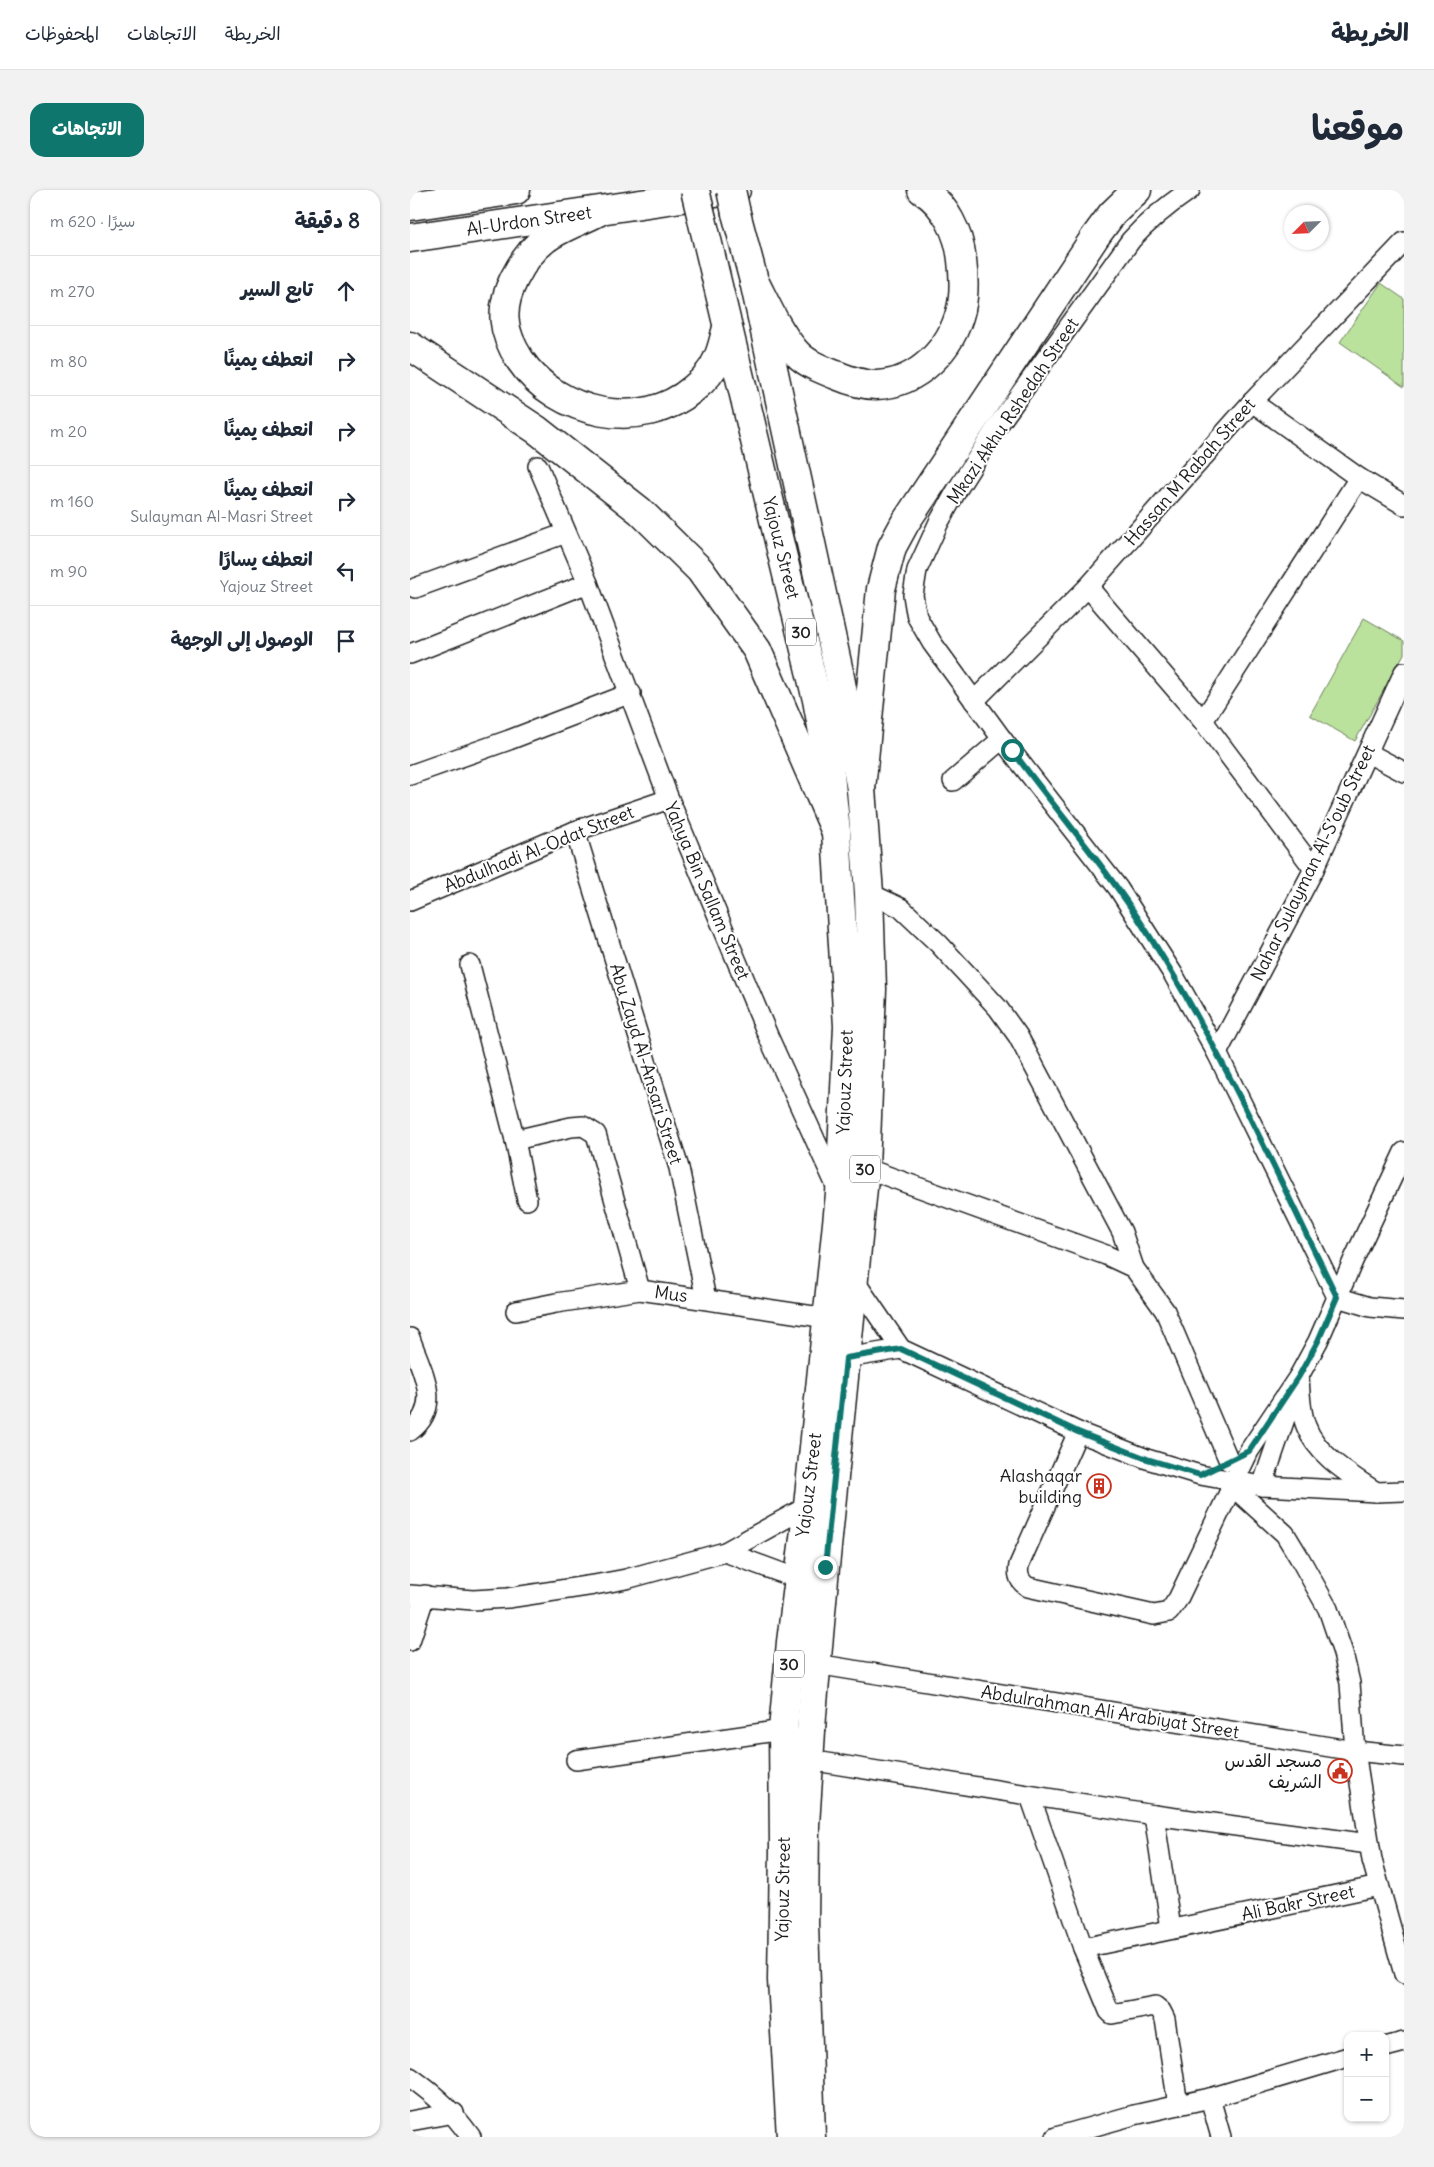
<!DOCTYPE html>
<html lang="ar">
<head>
<meta charset="utf-8">
<style>
  :root { --surface:#fff; --page:#f2f2f3; --text:#1f2937; --muted:#747a83; --line:#e0e1e3; --accent:#0f766e }
  body { margin:0; font-family:Delius,"Playpen Sans Arabic",sans-serif; background:var(--page); color:var(--text); direction:rtl }
  .controls { position:absolute; right:15px; bottom:15px; display:grid; overflow:hidden; border-radius:10px; box-shadow:0 1px 4px #0004 }
  .controls button { width:45px; height:45px; display:grid; place-items:center; padding:0; border:0; border-bottom:1px solid var(--line); background:var(--surface); color:var(--text); font:25px sans-serif }
  .compass { position:absolute; left:874px; top:15px; width:45px; height:45px; border-radius:50%; background:var(--surface); box-shadow:0 1px 4px #0004; rotate:246deg }
  .stop { position:absolute; width:15px; height:15px; margin:-11px; border:4px solid #0f766e; border-radius:50%; background:#fff }
  .stop.end { background:#0f766e; border-color:#fff; box-shadow:0 1px 5px #0008 }
  .list { margin:0; padding:0; list-style:none }
  h2 { display:flex; justify-content:space-between; align-items:center; height:65px; margin:0; padding:0 20px; font-size:21px }
  h2 small { font-size:16px; font-weight:400; color:var(--muted) }
  .list li { display:grid; grid-template-columns:32px 1fr auto; gap:15px; align-items:center; box-sizing:border-box; height:70px; padding:0 20px; border-top:1px solid var(--line) }
  .list b { display:block; font-size:19px; white-space:nowrap }
  .list p { margin:0; font-size:16px; white-space:nowrap; color:var(--muted) }
  .list em { font-size:16px; font-style:normal; color:var(--muted) }
  .icon { flex:none; width:28px; height:28px; fill:none; stroke:currentColor; stroke-width:2; stroke-linecap:round; stroke-linejoin:round }
  .map { position:relative; flex:none; width:994px; height:1947px; overflow:hidden; direction:ltr; border-radius:15px }
  header { display:flex; align-items:center; gap:30px; box-sizing:border-box; height:70px; padding:0 25px; background:var(--surface); border-bottom:1px solid var(--line) }
  header strong { font-size:24px }
  nav { display:flex; gap:28px; margin-inline-start:auto; font-size:18px }
  .intro { display:flex; align-items:center; justify-content:space-between; box-sizing:border-box; height:120px; padding:0 30px }
  h1 { margin:0; font-size:35px }
  .button { padding:12px 22px; border-radius:15px; background:var(--accent); color:#fff; font-size:18px; font-weight:700 }
  main { display:flex; gap:30px; padding:0 30px }
  aside { flex:1; background:var(--surface); border-radius:15px; box-shadow:0 1px 4px #0004 }
  .map>svg:first-child { display:block }
  .green { fill:#bbe29d; stroke:#6c7f5c }
  .lines { fill:none; stroke-linecap:round; stroke-linejoin:round }
  .minor-casing { stroke:#1c1c1c; stroke-width:22 }
  .primary-casing { stroke:#1c1c1c; stroke-width:31 }
  .trunk-casing { stroke:#1c1c1c; stroke-width:31 }
  .minor { stroke:#fff; stroke-width:19 }
  .primary { stroke:#fff; stroke-width:28 }
  .trunk { stroke:#fff; stroke-width:28 }
  .primary-bridge-casing { stroke:#1c1c1c; stroke-width:31; stroke-linecap:butt }
  .primary-bridge { stroke:#fff; stroke-width:28 }
  .route { stroke:#0f766e; stroke-width:6 }
  .labels { text-anchor:middle; stroke-width:4; stroke-linejoin:round; paint-order:stroke }
  .shield { fill:#fff; stroke:#606060; stroke-width:1 }
  .shield-label { font-size:16px; font-weight:bold; fill:#1c1c1c }
  .street-label { font-size:18px; fill:#1c1c1c; stroke:#fff }
  .poi-label { font-size:18px; fill:#1c1c1c; stroke:#fff; text-anchor:end }
</style>
</head>
<body>
<header>
<strong>الخريطة</strong>
<nav><a>الخريطة</a><a>الاتجاهات</a><a>المحفوظات</a></nav>
</header>
<div class="intro"><h1>موقعنا</h1><a class="button">الاتجاهات</a></div>
<main>
<div class="map">
<svg width="994" height="1947" viewBox="0 0 994 1947">
  <rect width="100%" height="100%" fill="#fff"/>
  <filter id="ink" filterUnits="userSpaceOnUse"><feTurbulence type="fractalNoise" baseFrequency=".02" numOctaves="2"/><feDisplacementMap in="SourceGraphic" scale="10" xChannelSelector="R" yChannelSelector="G"/><feConvolveMatrix kernelMatrix="1 2 1 2 8 2 1 2 1" color-interpolation-filters="sRGB"/></filter>
  <g filter="url(#ink)">
    <g class="green">
      <polygon points="971,93 994,109 994,197 930,152"/>
      <polygon points="954,428 994,451 994,464 945,551 900,525"/>
    </g>
    <g class="lines">
      <g class="minor-casing">
        <g id="minor">
          <path d="M780,0C758,15 739,30 721,50L588,235L547,300L529,332L507,380L503,405L505,417L507,427L522,453L592,549L708,698L763,784L807,863L927,1107"/>
          <polyline points="842,212 949,288 994,315"/>
          <polyline points="128,276 178,393 259,609 359,848 428,1000"/>
          <polyline points="678,397 793,531 904,679"/>
          <polyline points="5,398 156,343"/>
          <polyline points="0,464 178,393"/>
          <polyline points="564,511 678,397 842,212 994,52"/>
          <polyline points="793,531 949,288"/>
          <polyline points="958,563 994,582"/>
          <polyline points="0,585 99,550 221,503"/>
          <polyline points="543,591 592,549"/>
          <polyline points="165,641 269,978 296,1109"/>
          <polyline points="459,703 491,718 529,754 588,818 608,846 712,1042 724,1078 755,1121 819,1271"/>
          <polyline points="0,711 165,641 259,609"/>
          <polyline points="60,775 105,950 117,1010"/>
          <polyline points="807,863 904,679 994,482"/>
          <polyline points="105,950 161,937 173,936 186,944 230,1100"/>
          <polyline points="455,978 696,1065 724,1078"/>
          <polyline points="444,1090 491,1159 668,1242 737,1269 790,1285 852,1296 966,1302 994,1301"/>
          <polyline points="927,1107 960,1117 994,1120"/>
          <polyline points="106,1121 146,1113 230,1100 417,1128"/>
          <path d="M0,1148C11,1180 34,1216 0,1241"/>
          <polyline points="436,1168 491,1159"/>
          <path d="M889,1186C890,1202 890,1221 896,1236C907,1266 941,1285 966,1302"/>
          <path d="M668,1242L609,1375C607,1385 610,1392 618,1397L744,1425L759,1422L768,1409L839,1261L889,1186L908,1151L943,1071L994,962"/>
          <polyline points="825,1291 831,1304 875,1344 889,1367 918,1419 933,1463 940,1493 945,1561 962,1670 994,1784"/>
          <polyline points="852,1296 881,1211"/>
          <polyline points="315,1362 388,1389"/>
          <polyline points="0,1405 63,1410 98,1408 184,1395 216,1389 315,1362 398,1316"/>
          <polyline points="0,1451 15,1405"/>
          <polyline points="406,1474 945,1561 994,1566"/>
          <polyline points="166,1570 373,1540"/>
          <polyline points="399,1570 744,1625 959,1654"/>
          <polyline points="620,1606 673,1758 699,1821 702,1824 745,1816 751,1821 755,1829 768,1915"/>
          <polyline points="744,1625 761,1739"/>
          <polyline points="673,1758 969,1696"/>
          <polyline points="975,1857 994,1852"/>
          <path d="M0,1887C28,1907 41,1920 61,1947"/>
          <polyline points="800,1908 811,1947"/>
          <polyline points="0,1931 44,1923"/>
          <polyline points="646,1947 724,1925 800,1908 938,1867"/>
        </g>
      </g>
      <g class="primary-casing">
        <g id="primary">
          <polyline points="326,23 344,91 429,482 451,599 459,703 462,799 455,978 415,1377 402,1525 395,1635 394,1734 401,1947"/>
          <polyline points="292,29 407,510 419,575 426,642 438,836 430,1004 398,1316 381,1452 373,1540 374,1659 372,1790 381,1947"/>
        </g>
      </g>
      <g class="trunk-casing">
        <g id="trunk">
          <polyline points="0,16 106,0"/>
          <path d="M188,22C171,31 149,38 134,50C122,59 111,75 104,89C89,119 92,142 110,170C147,225 232,243 283,199C292,192 302,182 307,170C312,160 314,148 317,138"/>
          <polyline points="0,48 326,0"/>
          <path d="M344,91C356,114 367,140 384,160C394,173 411,179 426,185C438,190 452,195 466,195C508,194 542,158 551,119C555,103 554,87 552,70C549,43 536,15 512,0"/>
          <polyline points="0,156 127,240 230,321 290,380 347,460 426,642"/>
          <polyline points="451,599 471,399 482,357 495,333 685,47 702,24 727,0"/>
        </g>
      </g>
      <use href="#minor" class="minor"/>
      <use href="#primary" class="primary"/>
      <use href="#trunk" class="trunk"/>
      <g class="primary-bridge-casing">
        <g id="primary-bridge">
          <polyline points="285,0 292,29"/>
          <polyline points="321,0 326,23"/>
        </g>
      </g>
      <use href="#primary-bridge" class="primary-bridge"/>
    </g>
  </g>
  <g class="lines" filter="url(#ink)">
    <path class="route" d="M415,1377L436,1168L491,1159L668,1242L737,1269L790,1285L839,1261L889,1186L908,1151L927,1107C866,983 810,855 735,739C695,676 646,620 602,560"/>
  </g>
  <defs>
    <g id="building-ring" transform="scale(1.25)"><circle r="9.5" fill="#fff" stroke="#c8321e" stroke-width="1.5"/><path d="M-4-6H4V6H1V3H-1V6H-4ZM-2.5-4.3h1.7v1.8h-1.7ZM.8-4.3h1.7v1.8H.8ZM-2.5-1h1.7V.8h-1.7ZM.8-1h1.7V.8H.8Z" fill="#c8321e"/></g>
    <g id="civic-ring" transform="scale(1.25)"><circle r="9.5" fill="#fff" stroke="#c8321e" stroke-width="1.5"/><path d="M-.6-6.5H3V-4.5H.6V-3L4-1V1h2V6H-6V1h2V-1L-.6-3ZM-1.2 2.5V6h2.4V2.5Z" fill="#c8321e"/></g>
  </defs>
  <g fill-rule="evenodd">
    <use href="#building-ring" x="689" y="1296"/>
    <use href="#civic-ring" x="930" y="1581"/>
  </g>
  <g class="labels">
    <g class="shield">
      <rect x="376" y="428.5" width="30" height="27" rx="4"/>
      <rect x="440" y="965.5" width="30" height="27" rx="4"/>
      <rect x="364" y="1460.5" width="30" height="27" rx="4"/>
    </g>
    <g class="shield-label">
      <text x="391" y="448">30</text>
      <text x="455" y="985">30</text>
      <text x="379" y="1480">30</text>
    </g>
    <g class="street-label">
      <text transform="translate(119 31) rotate(-8)" y="6">Al-Urdon Street</text>
      <text transform="translate(603 221) rotate(-56)" y="6">Mkazi Akhu Rshedah Street</text>
      <text transform="translate(780 282) rotate(-49)" y="6">Hassan M Rabah Street</text>
      <text transform="translate(371 358) rotate(76)" y="6">Yajouz Street</text>
      <text transform="translate(129 659) rotate(-22)" y="6">Abdulhadi Al-Odat Street</text>
      <text transform="translate(903 673) rotate(-64)" y="6">Nahar Sulayman Al-S’oub Street</text>
      <text transform="translate(297 701) rotate(67)" y="6">Yahya Bin Sallam Street</text>
      <text transform="translate(236 874) rotate(73)" y="6">Abu Zayd Al-Ansari Street</text>
      <text transform="translate(435 892) rotate(-88)" y="6">Yajouz Street</text>
      <text transform="translate(261 1104) rotate(8)" y="6">Mus</text>
      <text transform="translate(399 1295) rotate(-83)" y="6">Yajouz Street</text>
      <text transform="translate(700 1522) rotate(9)" y="6">Abdulrahman Ali Arabiyat Street</text>
      <text transform="translate(373 1699) rotate(-89)" y="6">Yajouz Street</text>
      <text transform="translate(888 1713) rotate(-12)" y="6">Ali Bakr Street</text>
    </g>
    <g class="poi-label">
      <text x="672" y="1292">Alashaqar<tspan x="672" dy="21">building</tspan></text>
      <text x="912" y="1577">مسجد القدس<tspan x="912" dy="21">الشريف</tspan></text>
    </g>
  </g>
</svg>
<div class="controls">
<button>+</button>
<button>−</button>
</div>
<svg class="compass" viewBox="-18 -18 36 36"><path d="M0-13l5 13h-10z" fill="#e53935"/><path d="M0 13l5-13h-10z" fill="#747a83"/></svg>
<div class="stop" style="left:602px;top:560px"></div>
<div class="stop end" style="left:415px;top:1377px"></div>
</div>
<aside>
<h2>8 دقيقة<small>سيرًا · 620 m</small></h2>
<ul class="list">
<li><svg class="icon" aria-label="ahead" viewBox="0 0 24 24"><path d="M12 20V5M6 11l6-6 6 6"/></svg><div><b>تابع السير</b></div><em>270 m</em></li>
<li><svg class="icon" aria-label="right" viewBox="0 0 24 24"><path d="M7 20v-9h11M14 6l5 5-5 5"/></svg><div><b>انعطف يمينًا</b></div><em>80 m</em></li>
<li><svg class="icon" aria-label="right" viewBox="0 0 24 24"><path d="M7 20v-9h11M14 6l5 5-5 5"/></svg><div><b>انعطف يمينًا</b></div><em>20 m</em></li>
<li><svg class="icon" aria-label="right" viewBox="0 0 24 24"><path d="M7 20v-9h11M14 6l5 5-5 5"/></svg><div><b>انعطف يمينًا</b><p>Sulayman Al-Masri Street</p></div><em>160 m</em></li>
<li><svg class="icon" aria-label="left" viewBox="0 0 24 24"><path d="M17 20v-9H6M10 6l-5 5 5 5"/></svg><div><b>انعطف يسارًا</b><p>Yajouz Street</p></div><em>90 m</em></li>
<li><svg class="icon" aria-label="arrive" viewBox="0 0 24 24"><path d="M6 21V4h12l-3 4 3 4H6"/></svg><div><b>الوصول إلى الوجهة</b></div></li>
</ul>
</aside>
</main>
</body>
</html>
